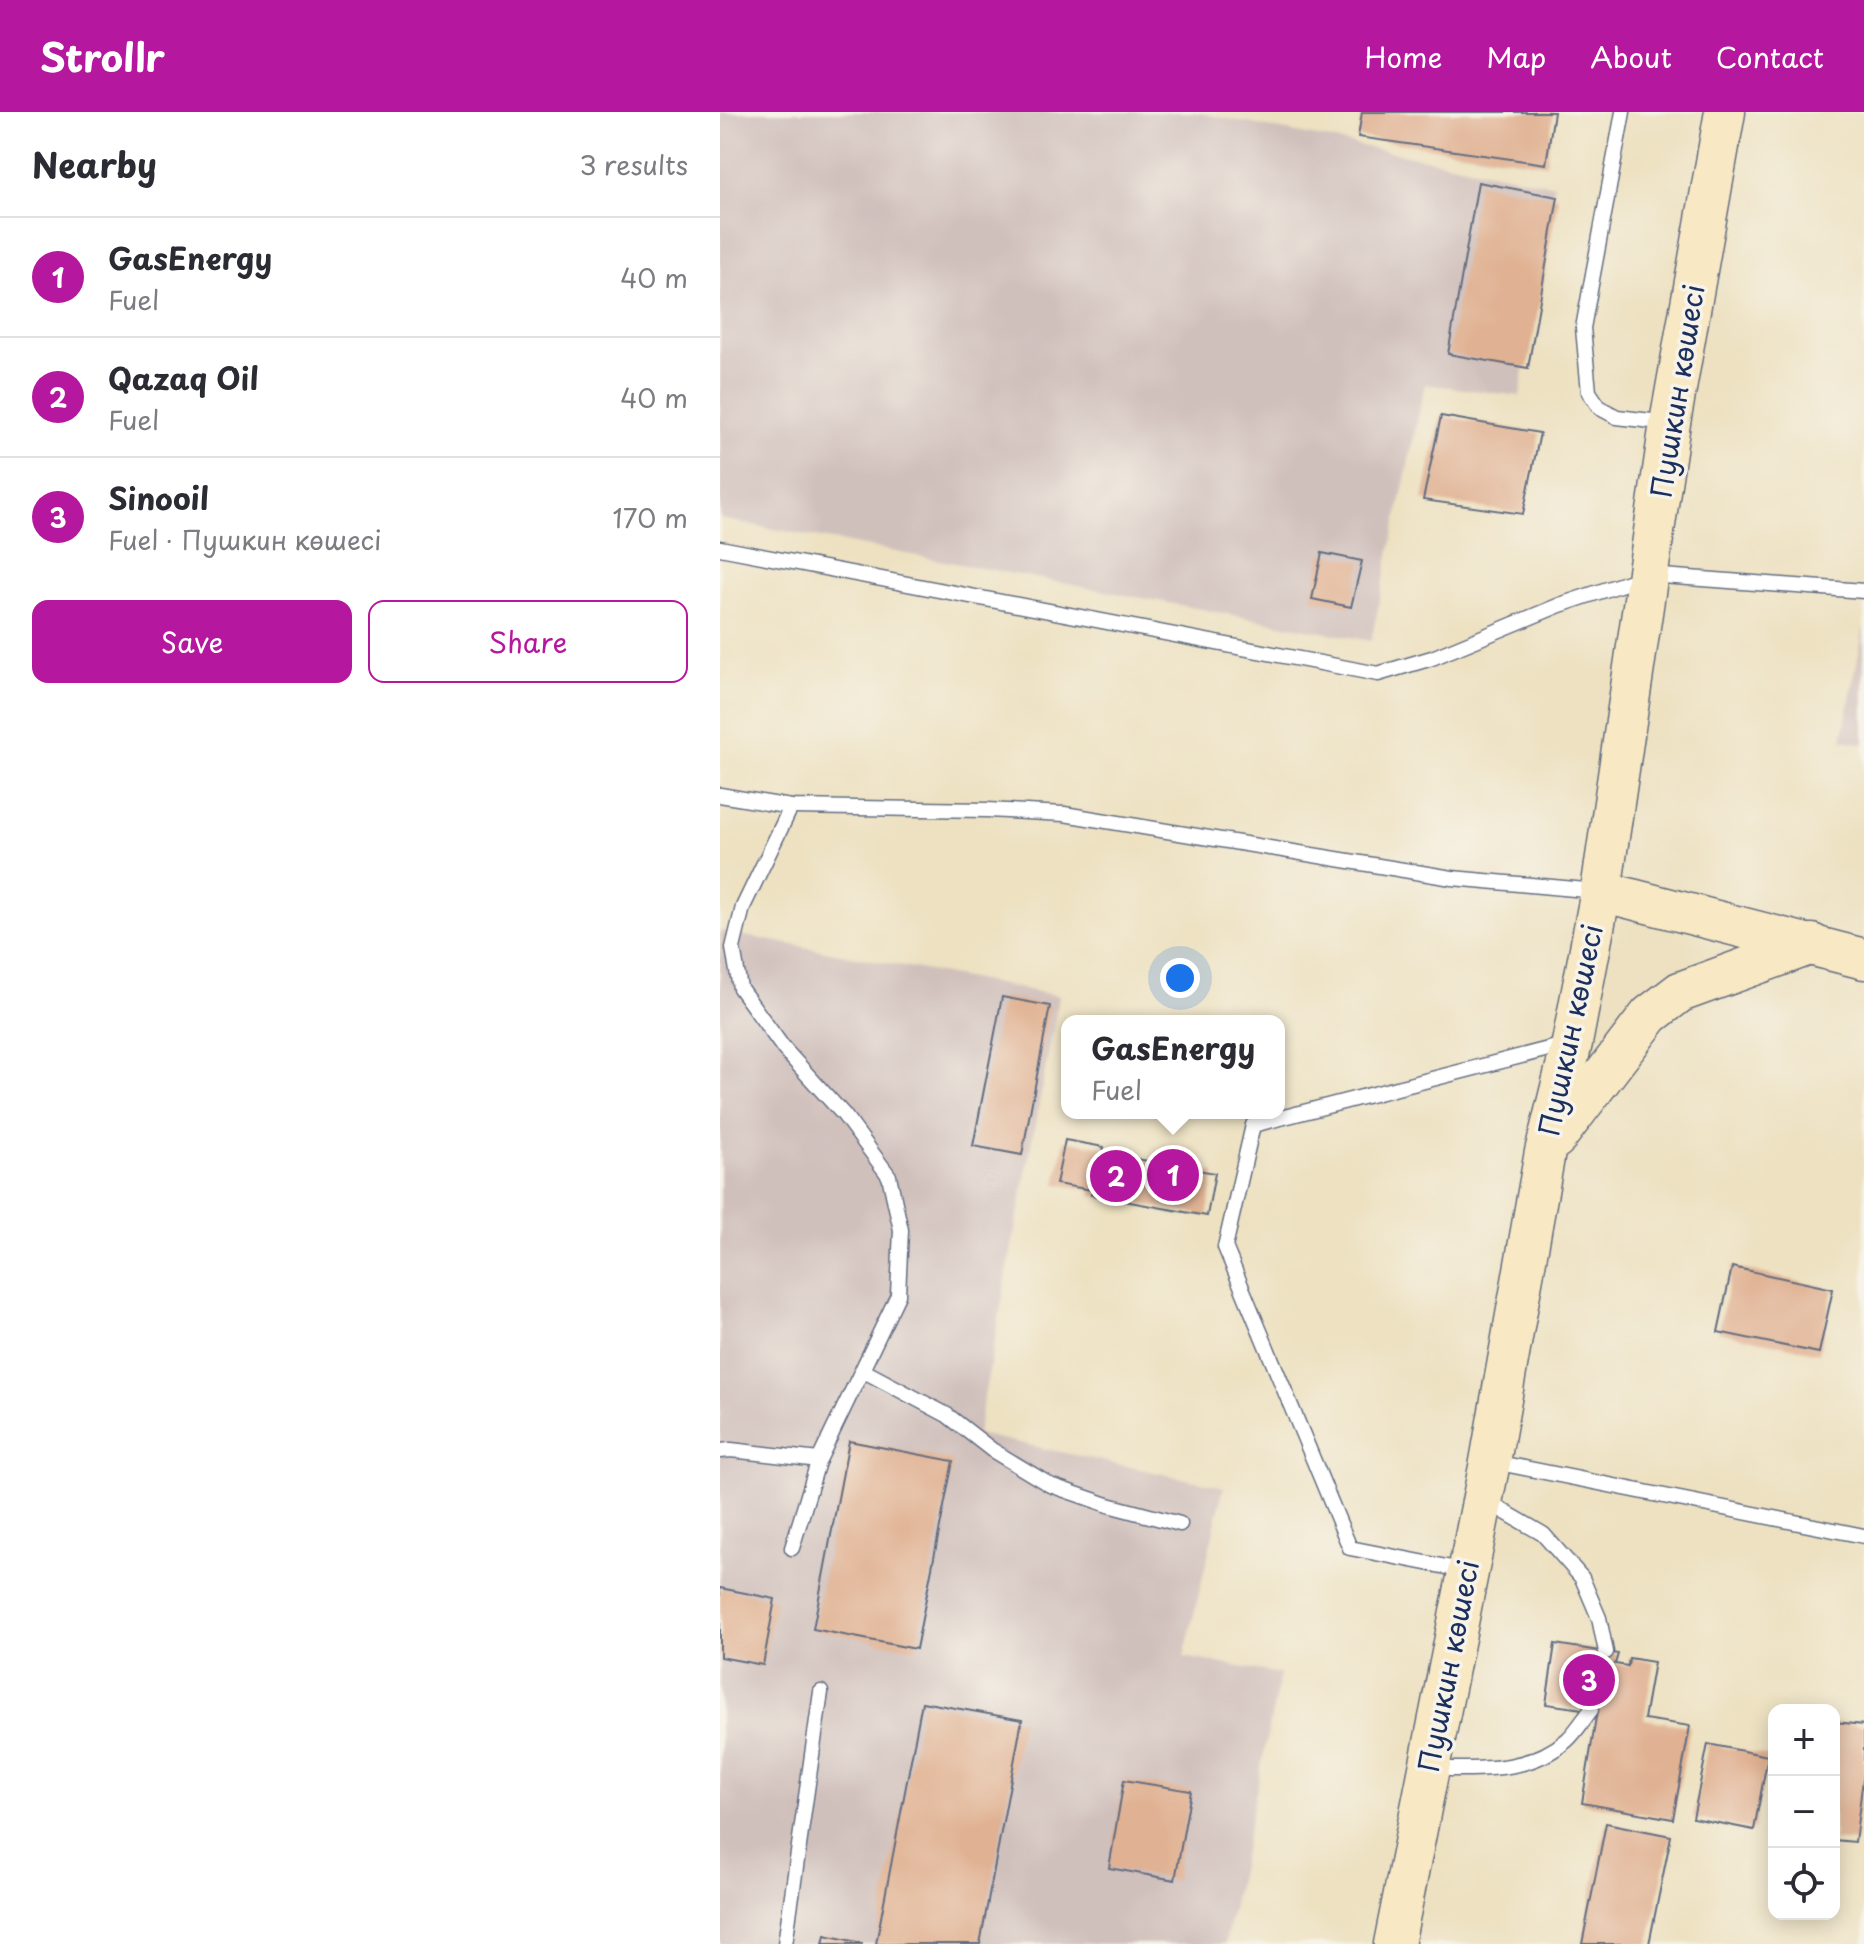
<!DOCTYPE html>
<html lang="en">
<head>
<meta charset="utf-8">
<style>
  :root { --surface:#fff; --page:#f7f7f7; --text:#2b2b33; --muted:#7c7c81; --line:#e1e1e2; --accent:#b5179e }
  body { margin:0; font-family:"Playpen Sans",sans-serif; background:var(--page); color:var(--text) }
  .controls { position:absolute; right:24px; bottom:24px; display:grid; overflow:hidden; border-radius:16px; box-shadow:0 4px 20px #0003 }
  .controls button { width:72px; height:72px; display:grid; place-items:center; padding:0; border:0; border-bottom:2px solid var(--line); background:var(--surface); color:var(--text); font:40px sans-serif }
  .you { position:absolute; left:460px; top:866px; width:28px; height:28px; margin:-20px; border:6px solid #fff; border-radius:50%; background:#1a73e8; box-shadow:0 0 0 12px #1a73e833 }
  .badge { display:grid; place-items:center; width:52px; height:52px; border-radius:50%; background:var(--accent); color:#fff; font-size:26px; font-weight:700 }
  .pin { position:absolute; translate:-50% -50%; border:4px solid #fff; box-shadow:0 2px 8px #0006 }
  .popup { position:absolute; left:341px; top:903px; width:224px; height:104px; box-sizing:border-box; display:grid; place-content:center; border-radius:16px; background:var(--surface); filter:drop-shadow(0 2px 6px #0005); font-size:26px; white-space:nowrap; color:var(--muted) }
  .popup b { font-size:30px; color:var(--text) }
  .popup::after { content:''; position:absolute; left:50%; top:100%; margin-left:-16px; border:16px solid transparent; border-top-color:var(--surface) }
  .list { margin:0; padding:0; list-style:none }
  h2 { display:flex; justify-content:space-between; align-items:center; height:104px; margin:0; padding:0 32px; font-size:34px }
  h2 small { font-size:26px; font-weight:400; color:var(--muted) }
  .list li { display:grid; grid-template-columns:52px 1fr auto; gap:24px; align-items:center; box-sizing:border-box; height:120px; padding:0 32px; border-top:2px solid var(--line) }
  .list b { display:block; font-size:30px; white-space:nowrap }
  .list p { margin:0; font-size:26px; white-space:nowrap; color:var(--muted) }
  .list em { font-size:26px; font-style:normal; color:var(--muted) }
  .actions { display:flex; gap:16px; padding:24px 32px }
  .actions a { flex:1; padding:18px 0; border:2px solid var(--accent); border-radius:16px; text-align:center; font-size:28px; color:var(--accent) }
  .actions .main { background:var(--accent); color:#fff }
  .icon { flex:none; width:44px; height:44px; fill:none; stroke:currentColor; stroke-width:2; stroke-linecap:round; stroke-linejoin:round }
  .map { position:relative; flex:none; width:1144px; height:1832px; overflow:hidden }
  header { display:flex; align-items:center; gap:48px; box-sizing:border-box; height:112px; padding:0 40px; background:var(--accent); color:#fff }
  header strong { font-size:38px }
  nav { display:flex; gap:44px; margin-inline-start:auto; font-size:28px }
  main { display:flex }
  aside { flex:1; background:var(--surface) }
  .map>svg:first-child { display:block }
  .industrial { fill:#d0c0bc }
  .building { fill:#e0b192 }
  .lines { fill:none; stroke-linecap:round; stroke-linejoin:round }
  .lane-casing { stroke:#646d81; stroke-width:17 }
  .secondary-casing { stroke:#646d81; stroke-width:43 }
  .lane { stroke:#fff; stroke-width:14 }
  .secondary { stroke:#f8e8c3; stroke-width:40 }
  .labels { text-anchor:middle; stroke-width:7; stroke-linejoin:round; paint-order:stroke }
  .street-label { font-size:28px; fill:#1b2f5e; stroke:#f7f3e8 }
</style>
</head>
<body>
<header>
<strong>Strollr</strong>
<nav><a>Home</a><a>Map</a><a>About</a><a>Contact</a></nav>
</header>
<main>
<aside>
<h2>Nearby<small>3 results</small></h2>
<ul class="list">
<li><span class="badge">1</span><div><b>GasEnergy</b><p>Fuel</p></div><em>40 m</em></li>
<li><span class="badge">2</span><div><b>Qazaq Oil</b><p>Fuel</p></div><em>40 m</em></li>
<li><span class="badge">3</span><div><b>Sinooil</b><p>Fuel · Пушкин көшесі</p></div><em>170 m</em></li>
</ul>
<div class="actions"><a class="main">Save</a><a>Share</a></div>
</aside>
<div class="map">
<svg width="1144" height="1832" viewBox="0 0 1144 1832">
  <rect width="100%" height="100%" fill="#f7f3e8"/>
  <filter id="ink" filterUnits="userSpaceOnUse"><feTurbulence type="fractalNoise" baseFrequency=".0125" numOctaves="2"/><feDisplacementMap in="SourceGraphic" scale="16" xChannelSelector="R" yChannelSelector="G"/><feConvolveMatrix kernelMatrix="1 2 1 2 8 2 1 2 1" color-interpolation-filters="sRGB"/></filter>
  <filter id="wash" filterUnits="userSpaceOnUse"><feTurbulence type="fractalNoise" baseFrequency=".006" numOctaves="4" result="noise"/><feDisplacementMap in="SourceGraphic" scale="32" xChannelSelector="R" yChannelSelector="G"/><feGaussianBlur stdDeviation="1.8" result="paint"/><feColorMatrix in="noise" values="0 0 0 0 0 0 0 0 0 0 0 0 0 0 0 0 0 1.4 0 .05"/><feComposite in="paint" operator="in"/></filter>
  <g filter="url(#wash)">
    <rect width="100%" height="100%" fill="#ede1c1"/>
    <g class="industrial">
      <polygon points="0,0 474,0 834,73 800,284 705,272 651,529 0,407"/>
      <polygon points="1144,514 1144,632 1122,628"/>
      <polygon points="0,819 339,884 257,1322 504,1375 464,1545 560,1562 505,1832 0,1832"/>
    </g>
    <g id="blocks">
      <g class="building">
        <polygon points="642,0 834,0 826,52 638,25"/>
        <polygon points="758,70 838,85 808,256 728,242"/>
        <polygon points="721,304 820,321 803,402 703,388"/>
        <polygon points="602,441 642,449 631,495 592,487"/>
        <polygon points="282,885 330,894 302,1043 253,1034"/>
        <polygon points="345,1028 384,1035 383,1041 495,1061 487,1104 371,1083 372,1078 336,1072"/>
        <polygon points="1012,1155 1113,1177 1099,1241 998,1220"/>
        <polygon points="129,1329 233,1349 196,1537 93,1517"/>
        <polygon points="0,1476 55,1487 43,1553 0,1545"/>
        <polygon points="835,1532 898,1542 895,1552 908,1554 909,1546 934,1550 924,1607 970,1614 953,1707 862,1691 877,1599 826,1592"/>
        <polygon points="202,1590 302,1608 260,1832 156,1832"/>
        <polygon points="1114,1610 1144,1613 1144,1659 1135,1730 1114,1728"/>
        <polygon points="988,1632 1048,1644 1034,1718 973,1706"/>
        <polygon points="404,1668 471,1679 455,1768 389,1756"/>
        <polygon points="886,1711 951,1724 929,1832 862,1832"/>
        <polygon points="105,1823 142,1831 142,1832 103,1832"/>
      </g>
    </g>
  </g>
  <g filter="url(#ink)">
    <use href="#blocks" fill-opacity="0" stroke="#646d81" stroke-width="2"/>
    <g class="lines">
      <g class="lane-casing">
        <g id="lane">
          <polyline points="903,0 863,216 869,280 880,296 897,305 949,311"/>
          <polyline points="0,436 658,562 712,546 840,493 929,463 1144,479"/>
          <polyline points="0,683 71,695 267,698 344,702 732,766 877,779"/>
          <polyline points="71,695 23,795 13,836 20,876 64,937 124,1003 169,1064 181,1118 178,1183 98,1350 72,1436"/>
          <polyline points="144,1259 227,1303 272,1338 330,1373 388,1393 460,1412"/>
          <polyline points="0,1339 11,1338 99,1348"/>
          <polyline points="774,1350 1144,1424"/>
          <polyline points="766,1389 823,1422 862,1466 879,1506 886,1540"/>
          <polyline points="747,1459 630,1436 505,1135 533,1013 848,932"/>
          <path d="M712,1657C759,1657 809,1661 847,1628C856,1620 863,1608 871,1598"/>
          <polyline points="65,1832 101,1580"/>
        </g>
      </g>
      <g class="secondary-casing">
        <g id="secondary">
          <polyline points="881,779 1144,847"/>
          <polyline points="835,1027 930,903 960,880 1092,832"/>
          <polyline points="674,1832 770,1350 825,1040 852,931 881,779 950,311 1005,0"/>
        </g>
      </g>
      <use href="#lane" class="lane"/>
      <use href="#secondary" class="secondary"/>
    </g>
  </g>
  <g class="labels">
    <g class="street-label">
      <text transform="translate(958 279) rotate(-81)" y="10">Пушкин көшесі</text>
      <text transform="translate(851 918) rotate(-78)" y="10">Пушкин көшесі</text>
      <text transform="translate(729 1554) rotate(-79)" y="10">Пушкин көшесі</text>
    </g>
  </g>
</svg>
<div class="controls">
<button>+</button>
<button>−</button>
<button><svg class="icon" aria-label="locate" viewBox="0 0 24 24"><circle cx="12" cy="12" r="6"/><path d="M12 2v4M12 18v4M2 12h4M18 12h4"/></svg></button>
</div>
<div class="you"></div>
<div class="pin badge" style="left:453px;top:1063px">1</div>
<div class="popup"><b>GasEnergy</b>Fuel</div>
<div class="pin badge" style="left:396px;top:1064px">2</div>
<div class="pin badge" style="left:869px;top:1568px">3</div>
</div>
</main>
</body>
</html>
